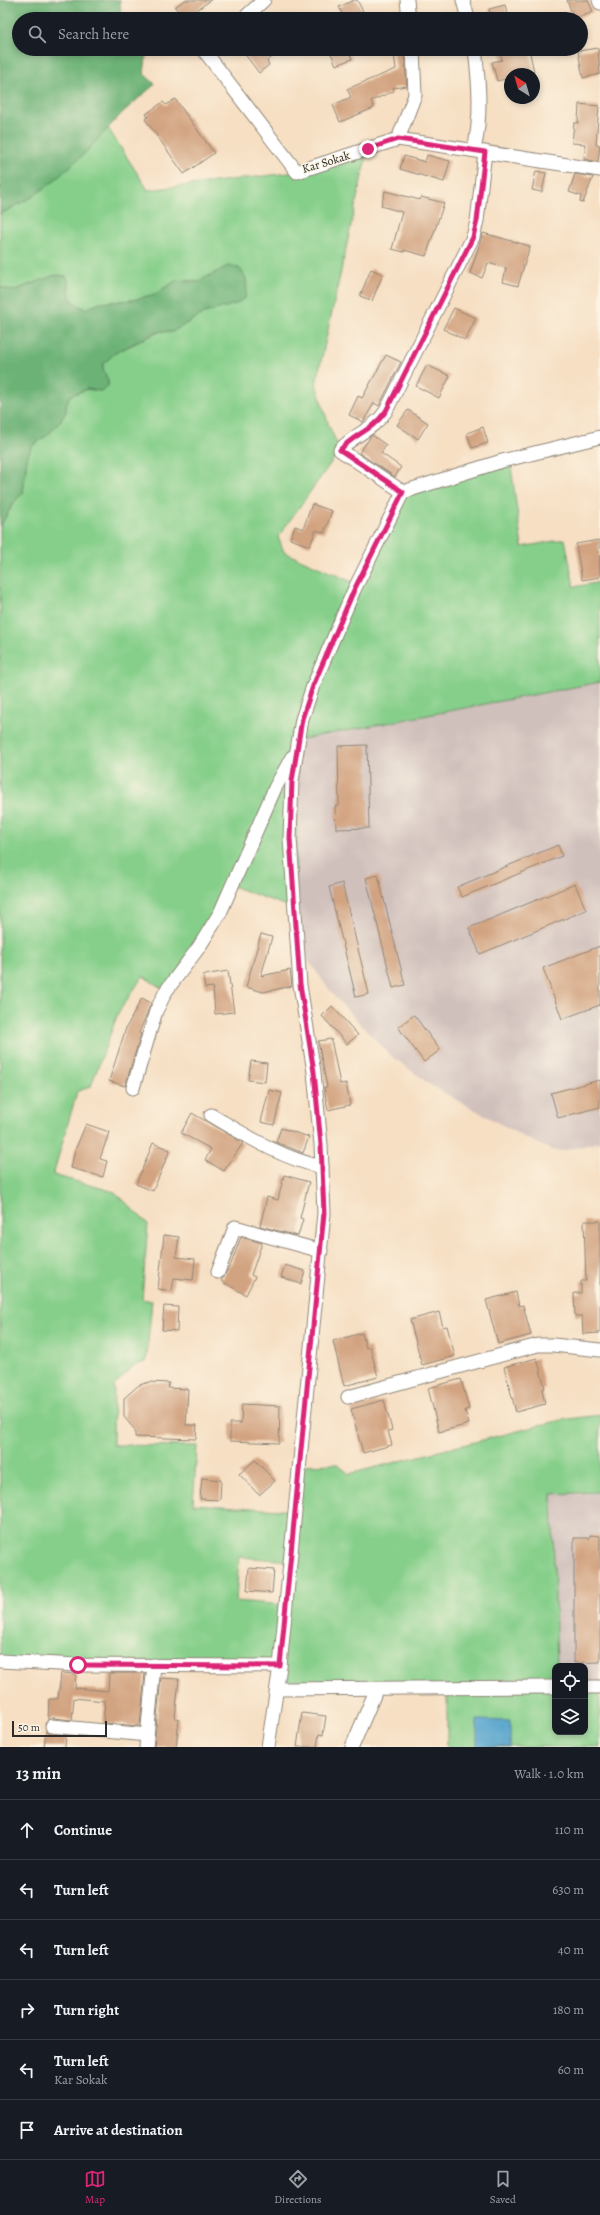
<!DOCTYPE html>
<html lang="en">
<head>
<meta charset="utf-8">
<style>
  :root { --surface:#171b24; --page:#20242c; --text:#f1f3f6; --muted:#9ea1a6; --line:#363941; --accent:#db2777 }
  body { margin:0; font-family:Alegreya,serif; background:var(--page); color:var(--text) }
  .controls { position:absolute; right:12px; bottom:12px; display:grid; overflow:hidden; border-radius:8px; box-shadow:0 2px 6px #0003 }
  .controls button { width:36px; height:36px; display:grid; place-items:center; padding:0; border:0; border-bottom:1px solid var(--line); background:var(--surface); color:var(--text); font:20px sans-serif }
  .compass { position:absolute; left:504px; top:68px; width:36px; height:36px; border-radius:50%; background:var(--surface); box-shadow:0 2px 6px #0003; rotate:323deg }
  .scale { position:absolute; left:12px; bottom:10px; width:95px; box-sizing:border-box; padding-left:4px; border:2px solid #2b2b2b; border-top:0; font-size:11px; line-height:14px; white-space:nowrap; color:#2b2b2b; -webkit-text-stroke:3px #fcf5e5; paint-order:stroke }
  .stop { position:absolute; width:12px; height:12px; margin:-9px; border:3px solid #db2777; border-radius:50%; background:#fff }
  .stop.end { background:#db2777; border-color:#fff; box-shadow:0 1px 4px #0008 }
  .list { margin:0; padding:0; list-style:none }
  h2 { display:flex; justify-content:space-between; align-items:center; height:52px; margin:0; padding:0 16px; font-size:17px }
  h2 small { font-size:13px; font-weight:400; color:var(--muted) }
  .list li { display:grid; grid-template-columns:26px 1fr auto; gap:12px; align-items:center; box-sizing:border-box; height:60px; padding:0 16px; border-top:1px solid var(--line) }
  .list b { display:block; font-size:15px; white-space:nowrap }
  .list p { margin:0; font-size:13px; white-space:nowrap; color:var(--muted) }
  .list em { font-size:13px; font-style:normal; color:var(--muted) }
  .icon { flex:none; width:22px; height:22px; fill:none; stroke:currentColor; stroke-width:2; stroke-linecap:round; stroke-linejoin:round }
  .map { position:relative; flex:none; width:600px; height:1747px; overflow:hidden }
  .search { position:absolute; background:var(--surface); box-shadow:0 2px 6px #0003; left:12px; right:12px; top:12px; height:44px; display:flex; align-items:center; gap:10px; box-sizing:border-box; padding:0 14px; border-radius:22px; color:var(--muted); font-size:15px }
  .sheet { height:412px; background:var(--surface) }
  nav { display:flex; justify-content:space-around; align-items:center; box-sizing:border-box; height:56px; border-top:1px solid var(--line); background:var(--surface); font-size:11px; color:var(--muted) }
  nav a { display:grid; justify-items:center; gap:2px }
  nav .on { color:var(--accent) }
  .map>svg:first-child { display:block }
  .industrial { fill:#d0c0bc }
  .green { fill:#86cf8a; stroke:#587d5a; fill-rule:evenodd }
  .forest { fill:#6cb276; stroke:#4c6e50 }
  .water { fill:#52a3cd; stroke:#3e677c }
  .building { fill:#d2a380 }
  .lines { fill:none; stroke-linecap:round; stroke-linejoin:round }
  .minor-casing { stroke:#908577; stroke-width:15 }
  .minor { stroke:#fff; stroke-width:13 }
  .route { stroke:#db2777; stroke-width:5 }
  .labels { text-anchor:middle; stroke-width:3; stroke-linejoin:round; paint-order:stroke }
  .street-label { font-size:12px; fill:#2b2b2b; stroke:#fcf5e5 }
</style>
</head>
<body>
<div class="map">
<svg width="600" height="1747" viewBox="0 0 600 1747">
  <rect width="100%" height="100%" fill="#fcf5e5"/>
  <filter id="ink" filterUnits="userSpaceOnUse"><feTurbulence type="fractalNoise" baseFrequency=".025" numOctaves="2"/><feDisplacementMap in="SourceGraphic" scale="8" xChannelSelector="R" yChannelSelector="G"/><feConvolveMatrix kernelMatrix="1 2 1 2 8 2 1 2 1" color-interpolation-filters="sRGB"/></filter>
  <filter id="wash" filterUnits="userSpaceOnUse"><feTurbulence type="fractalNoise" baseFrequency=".012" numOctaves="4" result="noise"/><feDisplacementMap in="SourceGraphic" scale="16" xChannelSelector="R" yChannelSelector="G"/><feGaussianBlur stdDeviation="0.9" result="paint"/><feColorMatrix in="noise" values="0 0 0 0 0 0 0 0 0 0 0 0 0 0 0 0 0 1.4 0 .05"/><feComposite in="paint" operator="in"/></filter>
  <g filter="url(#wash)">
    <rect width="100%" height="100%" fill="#f6dfc3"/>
    <g class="industrial">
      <polygon points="600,682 600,1142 562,1151 551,1150 522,1136 432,1086 390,1055 334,996 297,945 295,909 298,740"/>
      <polygon points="600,1493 600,1687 585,1687 585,1666 557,1666 552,1494"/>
    </g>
    <path class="green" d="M108,128L148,190L297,172L368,149L316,384L329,426L340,450L278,537L284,552L357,584L403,492L510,459L522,547L565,539L574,587L600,582V682L298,740L295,909L232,886L166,991L143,976L118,1013L91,1086L77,1092L53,1175L115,1192L148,1224L142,1299L152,1301L146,1362L135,1365L114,1386L113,1445L197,1446L193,1504L295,1511L300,1465L338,1464L349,1474L561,1420L600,1415V1492L552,1494L557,1666H555V1732H585V1687H600V1747H447V1688L277,1689L279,1666L0,1661V527L14,502L23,493L27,458L32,446L45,436L66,412V405L69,396L88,389L101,391L108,386V380L103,370V364L115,353L161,331L172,332L204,313L236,304L228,266L197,282L186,280L169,285L155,294L133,300L100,303L85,309C76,304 68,299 68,288L31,284L12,291L0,287V214C45,192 74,165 108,128ZM239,1557L290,1561L286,1605L236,1601Z"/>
    <g class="forest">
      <polygon points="0,0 120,0 121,19 19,19 19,49 138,49 146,57 144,74 155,84 122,113 85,153 54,181 34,196 0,214"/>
      <path d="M228,266L239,268C248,277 248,286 245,298L236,304L204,313L172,332L161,331L152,334L115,353L103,364V370L108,380V386L101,391L87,389L70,396L66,405V412L61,420L50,433L32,446L27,458L23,493L14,502L0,527V287L13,291L55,275L66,276C75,291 60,297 85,309L100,303L133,300L155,294L177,280L197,282Z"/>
    </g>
    <polygon class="water" points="477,1720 510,1721 510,1747 477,1747"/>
    <g id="blocks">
      <g class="building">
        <polygon points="185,0 211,0 184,19 175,7"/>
        <polygon points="354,0 357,0 367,19 345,19 339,7"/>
        <polygon points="567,0 588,0 593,12 574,19"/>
        <polygon points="505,5 509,19 491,19 489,9"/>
        <polygon points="598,48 600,74 583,78 578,51"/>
        <polygon points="241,49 283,49 267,61 269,65 259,73"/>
        <polygon points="329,49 348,49 352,59 336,65"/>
        <polygon points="499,49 529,49 534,72 510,74 510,78 497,81 492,62 502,60"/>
        <polygon points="404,52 407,86 393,88 394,91 371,101 374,108 340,122 333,105 351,97 347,89 396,69 394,53"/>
        <polygon points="175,99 214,153 184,174 145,119 148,117 146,114 163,102 166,105"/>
        <polygon points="579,104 599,106 596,145 600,145 598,162 584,159 585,144 572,143 574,123 578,123"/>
        <polygon points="427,155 450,161 444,182 400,169 404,156 425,162"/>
        <polygon points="536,171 546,173 542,192 532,190"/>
        <polygon points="575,174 593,177 583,203 580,202 581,196 569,192"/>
        <polygon points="385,191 420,200 421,197 444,203 426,256 404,250 404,252 392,249 402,212 381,206"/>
        <polygon points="483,233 530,246 518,286 503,282 506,268 488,263 482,278 470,273"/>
        <polygon points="371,269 383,274 372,301 360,296"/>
        <polygon points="454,308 476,318 465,340 443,329"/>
        <polygon points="386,355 401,362 379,406 374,403 363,422 349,415 358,396 362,398"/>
        <polygon points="427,365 450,376 439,398 416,386"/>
        <polygon points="408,410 428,423 418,439 397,425"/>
        <polygon points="483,427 488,443 472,448 467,433"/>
        <polygon points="372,435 386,445 381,453 401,467 395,477 359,453"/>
        <polygon points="312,504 332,511 324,533 316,530 310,546 290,539 295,526 303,529"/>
        <polygon points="599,540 600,577 582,580 576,544"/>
        <polygon points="367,745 369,828 336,829 335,806 339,806 338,746"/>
        <polygon points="558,845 562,856 462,897 457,887"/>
        <polygon points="378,875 405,985 393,988 366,878"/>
        <polygon points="342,883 369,994 356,997 329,887"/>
        <polygon points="575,884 586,910 480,954 469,928"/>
        <polygon points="261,934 272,937 261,976 290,970 292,986 263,992 246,987"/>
        <polygon points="600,946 600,1005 562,1019 543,968"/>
        <polygon points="228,971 234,1012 215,1014 213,987 205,988 203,975"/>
        <polygon points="142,998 151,1003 139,1033 141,1034 125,1086 109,1081 126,1028"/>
        <polygon points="332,1006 358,1035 347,1044 322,1016"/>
        <polygon points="414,1015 440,1050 424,1062 398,1027"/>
        <polygon points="331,1039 340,1084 346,1083 350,1105 328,1110 324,1087 327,1087 318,1041"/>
        <polygon points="251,1061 267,1063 265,1082 248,1080"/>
        <polygon points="600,1080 600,1107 558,1118 551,1093"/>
        <polygon points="269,1090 282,1093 274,1125 261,1122"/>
        <polygon points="192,1113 243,1143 224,1171 205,1160 211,1149 181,1133"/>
        <polygon points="86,1124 109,1132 100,1159 107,1161 103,1177 71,1168 75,1150"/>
        <polygon points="281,1128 309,1137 303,1153 276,1142"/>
        <polygon points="153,1143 170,1150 153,1191 136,1184"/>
        <polygon points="284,1175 309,1182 300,1218 303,1219 298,1236 260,1226 267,1197 278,1200"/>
        <polygon points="584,1221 600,1221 600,1333 583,1334 582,1316 575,1316 574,1293 581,1293 581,1281 586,1281"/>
        <polygon points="164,1235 179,1237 176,1257 195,1259 193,1280 174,1278 172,1291 158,1289"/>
        <polygon points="241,1237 262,1243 251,1275 255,1277 246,1295 221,1281 231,1264"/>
        <polygon points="285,1265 305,1271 301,1284 281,1277"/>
        <polygon points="516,1292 519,1306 523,1305 531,1335 498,1344 486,1300"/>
        <polygon points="164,1306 178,1307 177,1331 162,1330"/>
        <polygon points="439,1312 443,1327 447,1326 455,1356 422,1365 410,1320"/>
        <polygon points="362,1333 366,1348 370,1347 378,1377 344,1386 333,1341"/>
        <polygon points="537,1358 545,1388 542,1389 545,1404 516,1412 504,1367"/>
        <polygon points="461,1379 469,1409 465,1410 469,1424 439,1432 428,1388"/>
        <polygon points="150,1382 169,1383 168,1388 188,1389 186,1425 197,1425 196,1439 135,1437 135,1430 124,1417 124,1398 139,1385"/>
        <polygon points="384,1400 392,1430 388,1431 392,1445 363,1453 351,1409"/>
        <polygon points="242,1404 280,1406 279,1443 230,1441 230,1423 241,1423"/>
        <polygon points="255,1460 275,1481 259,1495 239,1474"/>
        <polygon points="202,1478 221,1480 220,1500 200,1499"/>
        <polygon points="590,1535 600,1536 600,1662 574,1663 574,1538 590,1538"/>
        <polygon points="249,1568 274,1570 272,1593 247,1591"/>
        <polygon points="61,1673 76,1674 75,1688 108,1691 109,1673 145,1673 140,1726 103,1723 105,1701 74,1698 72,1720 53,1718 48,1720 49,1699 58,1699"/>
        <polygon points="161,1678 179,1679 175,1718 179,1719 176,1747 154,1747"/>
        <polygon points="302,1713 326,1716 323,1735 319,1734 317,1747 297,1747"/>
        <polygon points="46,1731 51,1734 66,1735 65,1747 44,1747"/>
      </g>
    </g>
  </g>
  <g filter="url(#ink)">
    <use href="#blocks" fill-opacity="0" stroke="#908577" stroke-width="1"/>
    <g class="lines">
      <g class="minor-casing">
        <g id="minor">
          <polyline points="407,0 409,19"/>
          <polyline points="463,0 468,19"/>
          <polyline points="599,0 600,3"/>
          <polyline points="243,19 264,0"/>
          <polyline points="203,49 297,172 398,139 600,170"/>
          <polyline points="398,139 415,95 413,49"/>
          <path d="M474,150C482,116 479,83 475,49"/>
          <path d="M403,492L340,450C355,433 371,432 386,411L473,237L477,221L485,152"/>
          <polyline points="133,1088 156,1011 166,991 199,947 220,913 275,788 292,757"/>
          <path d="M211,1115C247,1136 281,1158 322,1167"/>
          <polyline points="218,1272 235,1227 321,1251"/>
          <polyline points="348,1397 538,1345 553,1345 600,1350"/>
          <polyline points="0,1661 78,1665 280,1666"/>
          <polyline points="585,1687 600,1687"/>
          <polyline points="277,1689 555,1687"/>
          <polyline points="52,1726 147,1735"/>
          <polyline points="146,1747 154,1665"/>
          <polyline points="268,1747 280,1666 324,1213 321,1145 314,1072 300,985 290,838 292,781 302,719 313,686 354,590 403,492 502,461 600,437"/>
          <polyline points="352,1747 377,1688"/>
        </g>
      </g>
      <use href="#minor" class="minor"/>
    </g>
  </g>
  <g class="lines" filter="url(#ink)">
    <path class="route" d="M78,1665L280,1666L324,1213L321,1145L314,1072L300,984L290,838L292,781L302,719L313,686L354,590L403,492L340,450C355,433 371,432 386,411L473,237L477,221L485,152L398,139L368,149"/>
  </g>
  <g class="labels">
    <g class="street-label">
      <text transform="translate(326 162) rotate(-17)" y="4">Kar Sokak</text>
    </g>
  </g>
</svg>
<div class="controls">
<button><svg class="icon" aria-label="locate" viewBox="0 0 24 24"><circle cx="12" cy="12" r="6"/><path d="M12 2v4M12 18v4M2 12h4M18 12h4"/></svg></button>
<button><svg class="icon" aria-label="layers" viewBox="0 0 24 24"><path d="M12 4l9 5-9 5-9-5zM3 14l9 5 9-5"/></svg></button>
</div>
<svg class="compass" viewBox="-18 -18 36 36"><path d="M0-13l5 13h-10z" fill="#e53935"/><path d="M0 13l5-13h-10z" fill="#9ea1a6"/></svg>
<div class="scale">50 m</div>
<div class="stop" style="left:78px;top:1665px"></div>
<div class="stop end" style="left:368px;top:149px"></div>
<div class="search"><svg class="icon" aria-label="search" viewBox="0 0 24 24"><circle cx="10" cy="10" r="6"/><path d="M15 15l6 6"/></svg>Search here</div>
</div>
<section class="sheet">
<h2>13 min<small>Walk · 1.0 km</small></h2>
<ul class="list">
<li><svg class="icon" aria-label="ahead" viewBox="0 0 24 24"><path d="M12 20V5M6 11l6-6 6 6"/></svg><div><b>Continue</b></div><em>110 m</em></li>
<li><svg class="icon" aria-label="left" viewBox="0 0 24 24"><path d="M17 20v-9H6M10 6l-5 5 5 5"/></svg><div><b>Turn left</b></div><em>630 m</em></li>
<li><svg class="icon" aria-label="left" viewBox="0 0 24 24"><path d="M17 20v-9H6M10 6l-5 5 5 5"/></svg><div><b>Turn left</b></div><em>40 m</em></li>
<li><svg class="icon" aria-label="right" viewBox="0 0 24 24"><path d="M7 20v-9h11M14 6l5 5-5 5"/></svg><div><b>Turn right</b></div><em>180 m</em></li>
<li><svg class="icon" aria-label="left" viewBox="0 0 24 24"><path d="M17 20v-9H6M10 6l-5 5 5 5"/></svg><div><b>Turn left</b><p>Kar Sokak</p></div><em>60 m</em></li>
<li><svg class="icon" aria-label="arrive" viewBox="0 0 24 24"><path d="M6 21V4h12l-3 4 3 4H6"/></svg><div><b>Arrive at destination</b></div></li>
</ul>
</section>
<nav>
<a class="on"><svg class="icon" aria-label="map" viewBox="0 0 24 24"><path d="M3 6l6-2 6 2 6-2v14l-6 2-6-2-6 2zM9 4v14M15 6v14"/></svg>Map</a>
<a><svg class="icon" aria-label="directions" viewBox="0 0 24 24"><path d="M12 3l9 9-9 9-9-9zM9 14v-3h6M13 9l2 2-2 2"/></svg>Directions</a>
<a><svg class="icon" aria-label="saved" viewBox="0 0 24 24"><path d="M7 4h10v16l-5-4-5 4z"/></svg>Saved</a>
</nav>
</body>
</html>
